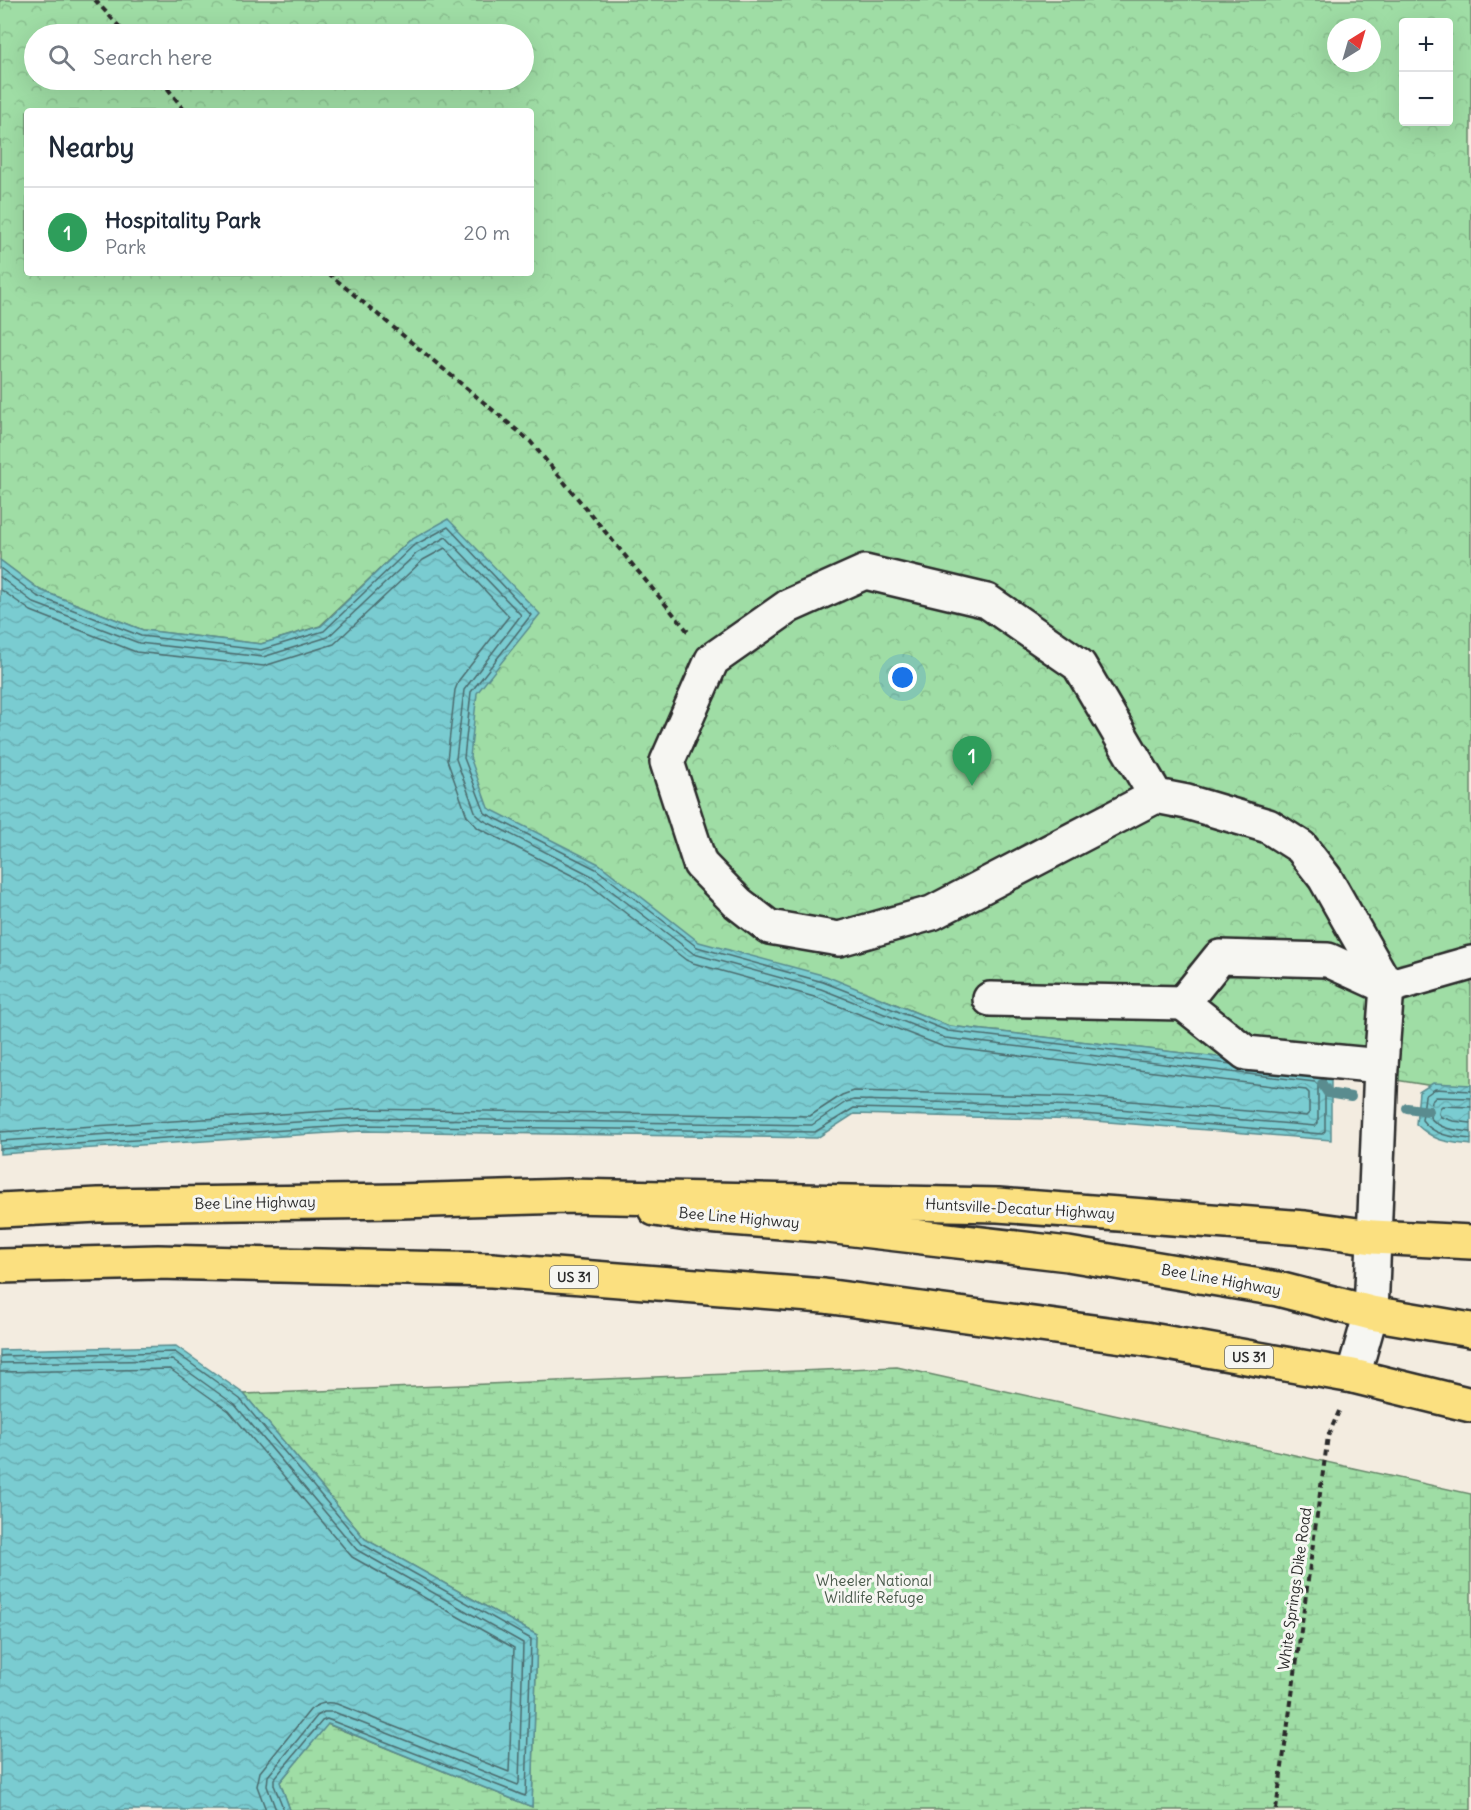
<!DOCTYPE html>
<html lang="en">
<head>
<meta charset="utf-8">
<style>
  :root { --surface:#fff; --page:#f6f6f7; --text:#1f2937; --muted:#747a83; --line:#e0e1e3; --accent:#d1495b }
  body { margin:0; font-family:Delius,sans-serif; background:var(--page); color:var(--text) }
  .controls { position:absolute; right:18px; top:18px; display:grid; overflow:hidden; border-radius:6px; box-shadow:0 6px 24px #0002 }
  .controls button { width:54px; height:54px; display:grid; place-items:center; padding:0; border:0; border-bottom:2px solid var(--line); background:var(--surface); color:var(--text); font:30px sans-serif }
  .compass { position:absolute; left:1327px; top:18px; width:54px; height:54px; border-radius:50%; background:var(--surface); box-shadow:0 6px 24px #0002; rotate:37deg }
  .you { position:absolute; left:903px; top:678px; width:21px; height:21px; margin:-15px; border:4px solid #fff; border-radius:50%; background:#1a73e8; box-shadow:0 0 0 9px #1a73e833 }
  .badge { display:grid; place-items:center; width:39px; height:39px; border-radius:50%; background:var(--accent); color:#fff; font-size:20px; font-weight:700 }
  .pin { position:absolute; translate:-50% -50px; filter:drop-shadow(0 2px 3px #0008) }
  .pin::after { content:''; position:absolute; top:32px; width:21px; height:18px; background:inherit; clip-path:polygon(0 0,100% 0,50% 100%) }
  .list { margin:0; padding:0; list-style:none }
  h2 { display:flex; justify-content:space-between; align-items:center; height:78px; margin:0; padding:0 24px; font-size:26px }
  h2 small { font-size:20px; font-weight:400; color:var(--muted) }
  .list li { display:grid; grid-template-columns:39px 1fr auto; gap:18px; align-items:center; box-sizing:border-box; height:90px; padding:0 24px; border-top:2px solid var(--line) }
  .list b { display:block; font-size:22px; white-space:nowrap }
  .list p { margin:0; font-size:20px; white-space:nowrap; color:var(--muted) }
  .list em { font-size:20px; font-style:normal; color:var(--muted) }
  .icon { flex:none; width:33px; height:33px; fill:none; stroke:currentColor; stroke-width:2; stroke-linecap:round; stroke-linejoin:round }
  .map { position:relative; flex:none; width:1471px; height:1810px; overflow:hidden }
  .search { position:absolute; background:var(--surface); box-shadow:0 6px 24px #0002; left:24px; top:24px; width:510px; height:66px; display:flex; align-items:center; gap:15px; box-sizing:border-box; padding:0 21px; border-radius:33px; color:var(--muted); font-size:22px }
  .panel { position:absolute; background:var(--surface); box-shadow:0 6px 24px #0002; left:24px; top:108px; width:510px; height:168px; border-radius:6px }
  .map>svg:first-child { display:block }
  .forest { fill:url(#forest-crowns); stroke:#658468; stroke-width:1.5; fill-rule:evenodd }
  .wetland { fill:url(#wetland-marsh); stroke:#658468; stroke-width:1.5 }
  .water { fill:url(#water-waves); stroke:#5a8c8f; stroke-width:1.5 }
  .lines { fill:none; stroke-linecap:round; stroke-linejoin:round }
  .shore { stroke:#4b6b6d; stroke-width:1.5 }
  .stream { stroke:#5a8c8f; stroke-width:10 }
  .minor-casing { stroke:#2b2b2b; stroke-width:38 }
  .major-casing { stroke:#2b2b2b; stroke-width:38 }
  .highway-casing { stroke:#2b2b2b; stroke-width:38 }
  .path { stroke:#2b2b2b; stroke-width:4; stroke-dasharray:6 4.5; stroke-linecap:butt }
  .minor { stroke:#f6f6f2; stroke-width:33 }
  .major { stroke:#fbe080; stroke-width:33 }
  .highway { stroke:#fbe080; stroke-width:33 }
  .labels { text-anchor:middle; stroke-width:6; stroke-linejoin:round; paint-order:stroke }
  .shield { fill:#f6f6f2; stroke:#686867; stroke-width:1.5 }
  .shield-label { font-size:14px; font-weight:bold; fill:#2b2b2b }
  .street-label { font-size:15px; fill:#2b2b2b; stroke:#f6f6f2 }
  .park-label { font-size:15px; fill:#48584a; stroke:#f6f6f2 }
</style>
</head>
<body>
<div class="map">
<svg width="1471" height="1810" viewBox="0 0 1471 1810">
  <defs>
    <pattern id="forest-crowns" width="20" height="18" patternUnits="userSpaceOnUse" patternTransform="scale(1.5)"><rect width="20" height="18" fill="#9fdda5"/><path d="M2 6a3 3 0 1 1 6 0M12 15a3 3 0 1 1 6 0" fill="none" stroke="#89be8e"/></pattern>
    <pattern id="wetland-marsh" width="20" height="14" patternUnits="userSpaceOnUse" patternTransform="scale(1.5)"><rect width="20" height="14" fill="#9fdda5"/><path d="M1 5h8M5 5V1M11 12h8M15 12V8" fill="none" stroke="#89be8e"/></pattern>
    <pattern id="water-waves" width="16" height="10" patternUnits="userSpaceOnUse" patternTransform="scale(1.5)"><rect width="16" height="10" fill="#7accd1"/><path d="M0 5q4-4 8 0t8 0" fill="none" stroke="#6aafb4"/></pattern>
  </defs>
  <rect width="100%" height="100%" fill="#f3ece0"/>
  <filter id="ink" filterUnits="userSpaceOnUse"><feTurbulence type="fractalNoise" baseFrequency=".0167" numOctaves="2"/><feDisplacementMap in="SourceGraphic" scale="12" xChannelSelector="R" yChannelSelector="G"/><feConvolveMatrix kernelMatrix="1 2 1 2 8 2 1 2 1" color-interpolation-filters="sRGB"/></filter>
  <g filter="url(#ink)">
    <path class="forest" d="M0,0H1471V1092L1346,1072L949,1026L888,1001L825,981L698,951L482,813L409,541L320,626L261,644L143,630L40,590L0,560ZM1404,22H1448V122H1404ZM1336,27H1372V63H1336ZM34,34H524V80H34ZM27,111H531V273H27Z"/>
    <polygon class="wetland" points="897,1367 1471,1494 1471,1810 290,1810 280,1782 327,1724 532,1807 537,1635 365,1539 244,1394"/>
    <g class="water">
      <polygon points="448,519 540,614 477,693 470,757 488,808 599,864 699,942 826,976 949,1026 1331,1070 1331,1140 1083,1120 854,1114 817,1138 361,1131 0,1154 0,560 40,590 143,630 261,644 321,626 409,541"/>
      <path d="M1433,1083L1471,1085V1145C1446,1142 1435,1142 1416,1124L1419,1092Z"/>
      <polygon points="176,1346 244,1394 365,1539 537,1635 532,1807 328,1724 280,1782 290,1810 0,1810 0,1350"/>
    </g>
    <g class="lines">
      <g class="shore">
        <polyline points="0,568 37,596 141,636 261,650 324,631 413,546 448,527 531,615 471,692 464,758 485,813 596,869 697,947 823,982 948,1031 1231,1064"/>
        <polyline points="0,577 34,603 139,643 263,657 328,637 417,553 446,537 521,615 464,690 456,759 476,814 483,820 592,876 694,954 821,989 945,1038 1315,1082 1318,1085 1318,1123 1315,1126 1084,1106 854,1100 846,1102 812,1125 360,1118 0,1141"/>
        <polyline points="0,589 31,611 136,652 264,666 334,644 423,560 445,548 509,616 459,680 455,690 447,760 467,816 478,828 587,883 686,960 693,963 818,998 944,1047 1306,1090 1309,1093 1309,1113 1306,1116 1084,1097 853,1091 842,1095 810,1116 360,1109 0,1132"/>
        <path d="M1471,1091L1435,1089L1425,1096L1422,1120C1434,1136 1453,1137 1471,1139"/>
        <path d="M1471,1098L1436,1097L1432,1101L1430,1117C1439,1130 1457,1130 1471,1132"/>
        <polyline points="1471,1107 1442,1106 1440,1108 1439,1114 1441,1117 1453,1121 1471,1123"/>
        <polyline points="0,1149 361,1125 815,1132 854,1108 1083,1114 1322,1134 1325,1131 1325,1079"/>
        <polyline points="0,1356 175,1352 240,1399 362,1544 531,1639 526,1794 525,1796 327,1719 322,1721 274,1779 274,1785 284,1810"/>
        <polyline points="0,1363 172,1360 235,1405 357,1550 523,1643 519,1783 518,1785 334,1712 324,1712 317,1716 268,1776 267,1786 276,1810"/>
        <path d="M0,1372L170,1369L229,1411L352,1557L514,1648L509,1772L337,1704C327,1701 318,1703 310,1710L260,1772L257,1786L266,1810"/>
      </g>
      <g class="stream">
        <polyline points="1322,1084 1328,1093 1351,1097"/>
        <polyline points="1407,1108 1429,1111"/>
      </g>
      <g class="minor-casing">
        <g id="minor">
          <polyline points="1156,796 932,913 839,939 769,927 738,903 700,864 667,762 712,660 789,606 865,572 987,601 1079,665 1156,796 1187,802 1268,826 1301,847 1325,878 1387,987 1381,1066 1371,1313 1353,1376"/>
          <polyline points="990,999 1183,1003 1220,957 1328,960 1387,987 1471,963"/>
          <polyline points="1183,1003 1246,1053 1381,1066"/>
        </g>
      </g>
      <g class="major-casing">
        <polyline id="major" points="655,1209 694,1215 819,1225 1068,1254 1278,1289 1371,1313 1471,1330"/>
      </g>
      <g class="highway-casing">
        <g id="highway">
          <polyline points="0,1210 98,1205 400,1201 568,1196 998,1205 1305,1228 1373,1237 1471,1242"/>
          <polyline points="0,1266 158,1262 492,1270 824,1296 1145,1339 1353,1376 1471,1405"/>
        </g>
      </g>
      <g class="path">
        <polyline points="95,0 126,34"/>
        <polyline points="161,80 185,111"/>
        <polyline points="328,273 530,441 690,634"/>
        <polyline points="1276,1810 1328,1436 1340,1409"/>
      </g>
      <use href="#minor" class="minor"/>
      <use href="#major" class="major"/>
      <use href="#highway" class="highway"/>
    </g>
  </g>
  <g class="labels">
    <g class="shield">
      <rect x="550" y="1266" width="48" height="22" rx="4.5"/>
      <rect x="1225" y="1346" width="48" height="22" rx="4.5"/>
    </g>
    <g class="shield-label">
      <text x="574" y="1282">US 31</text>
      <text x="1249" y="1362">US 31</text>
    </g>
    <g class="street-label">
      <text transform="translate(255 1203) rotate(-1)" y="5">Bee Line Highway</text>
      <text transform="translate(1020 1209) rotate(3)" y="5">Huntsville-Decatur Highway</text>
      <text transform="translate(739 1218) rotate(5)" y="5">Bee Line Highway</text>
      <text transform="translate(1221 1280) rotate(10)" y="5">Bee Line Highway</text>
      <text transform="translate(1295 1589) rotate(-82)" y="5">White Springs Dike Road</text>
    </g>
    <g class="park-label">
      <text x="874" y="1586">Wheeler National<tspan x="874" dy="17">Wildlife Refuge</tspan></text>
    </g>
  </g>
</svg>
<div class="controls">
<button>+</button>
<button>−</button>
</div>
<svg class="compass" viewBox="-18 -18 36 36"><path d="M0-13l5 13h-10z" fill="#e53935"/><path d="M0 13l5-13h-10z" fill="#747a83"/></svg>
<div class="you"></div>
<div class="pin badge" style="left:972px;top:786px;background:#2e9e5b">1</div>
<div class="search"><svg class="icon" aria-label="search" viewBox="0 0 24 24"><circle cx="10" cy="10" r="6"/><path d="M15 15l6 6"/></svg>Search here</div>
<section class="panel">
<h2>Nearby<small></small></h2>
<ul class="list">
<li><span class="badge" style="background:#2e9e5b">1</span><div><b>Hospitality Park</b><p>Park</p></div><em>20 m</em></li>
</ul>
</section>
</div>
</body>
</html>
